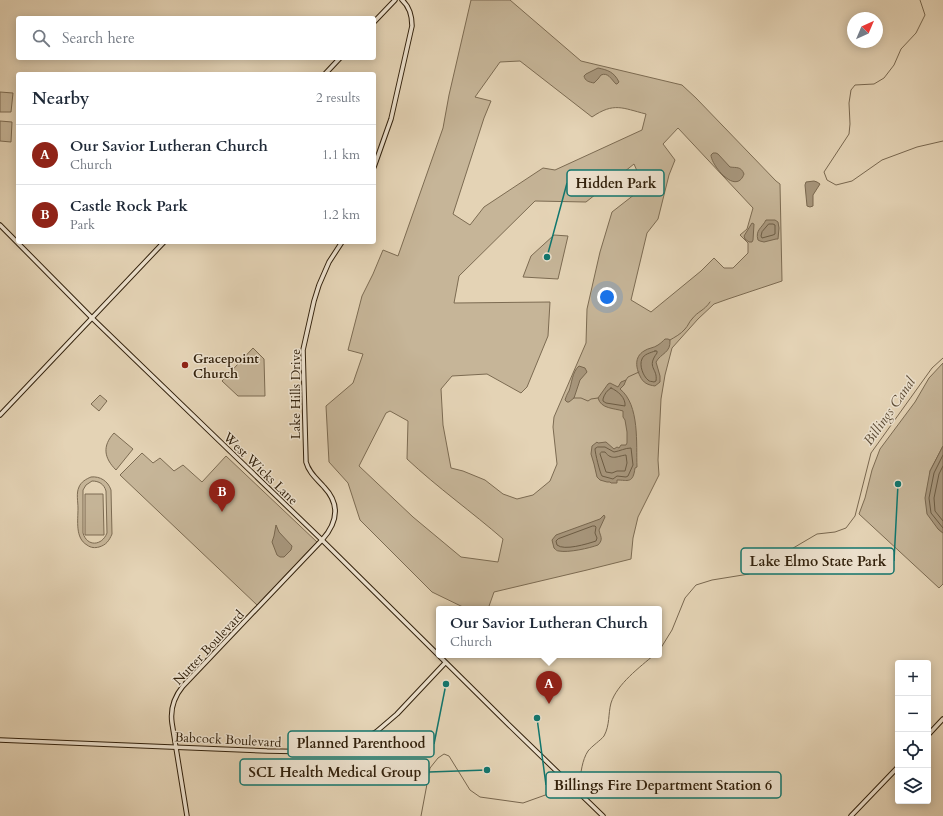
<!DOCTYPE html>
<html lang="en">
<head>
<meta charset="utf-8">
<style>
  :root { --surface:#fff; --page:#f6f6f7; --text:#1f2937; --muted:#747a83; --line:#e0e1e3; --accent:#8f2418 }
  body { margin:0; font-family:Cardo,serif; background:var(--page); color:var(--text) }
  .controls { position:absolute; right:12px; bottom:12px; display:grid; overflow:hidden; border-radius:4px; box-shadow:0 2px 10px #0003 }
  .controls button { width:36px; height:36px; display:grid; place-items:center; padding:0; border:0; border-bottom:1px solid var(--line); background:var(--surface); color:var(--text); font:20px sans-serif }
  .compass { position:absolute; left:847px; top:12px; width:36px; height:36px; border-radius:50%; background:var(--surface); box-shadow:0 2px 10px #0003; rotate:44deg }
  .you { position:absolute; left:607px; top:297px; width:14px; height:14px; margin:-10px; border:3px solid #fff; border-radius:50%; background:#1a73e8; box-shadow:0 0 0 6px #1a73e833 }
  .badge { display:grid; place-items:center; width:26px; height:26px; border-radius:50%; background:var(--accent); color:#fff; font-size:13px; font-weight:700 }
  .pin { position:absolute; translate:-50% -33px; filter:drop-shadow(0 1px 2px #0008) }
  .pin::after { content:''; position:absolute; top:21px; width:14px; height:12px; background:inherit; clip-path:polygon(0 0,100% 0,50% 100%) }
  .popup { position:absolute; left:436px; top:606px; width:226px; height:52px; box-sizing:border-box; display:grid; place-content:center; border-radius:4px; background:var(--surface); filter:drop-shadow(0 1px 3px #0005); font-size:13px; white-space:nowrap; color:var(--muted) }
  .popup b { font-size:15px; color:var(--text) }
  .popup::after { content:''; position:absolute; left:50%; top:100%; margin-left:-8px; border:8px solid transparent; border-top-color:var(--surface) }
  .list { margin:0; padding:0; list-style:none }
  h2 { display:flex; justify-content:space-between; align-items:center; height:52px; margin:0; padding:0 16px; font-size:17px }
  h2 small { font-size:13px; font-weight:400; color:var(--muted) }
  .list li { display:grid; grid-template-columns:26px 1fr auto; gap:12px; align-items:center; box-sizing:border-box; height:60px; padding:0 16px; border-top:1px solid var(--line) }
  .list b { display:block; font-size:15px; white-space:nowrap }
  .list p { margin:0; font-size:13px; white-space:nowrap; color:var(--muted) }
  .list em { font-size:13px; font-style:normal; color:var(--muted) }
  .icon { flex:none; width:22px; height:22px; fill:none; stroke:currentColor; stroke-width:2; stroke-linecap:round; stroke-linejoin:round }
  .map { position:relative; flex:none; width:943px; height:816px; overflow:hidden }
  .search { position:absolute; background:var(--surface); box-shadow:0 2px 10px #0003; left:16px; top:16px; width:360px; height:44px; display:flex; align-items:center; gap:10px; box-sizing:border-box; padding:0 14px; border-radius:4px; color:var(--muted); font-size:15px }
  .panel { position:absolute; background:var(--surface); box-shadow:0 2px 10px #0003; left:16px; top:72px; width:360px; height:172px; border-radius:4px }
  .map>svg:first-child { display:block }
  .green { fill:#c6b598; stroke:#7c6b52; fill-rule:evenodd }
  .water { fill:#a7967c; stroke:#78674f }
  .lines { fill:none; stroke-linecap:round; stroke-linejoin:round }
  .shore { stroke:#6c5c44; stroke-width:1 }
  .stream { stroke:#78674f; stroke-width:1 }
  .secondary-casing { stroke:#32210c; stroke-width:5.5 }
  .secondary { stroke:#ede2cf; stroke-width:3.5 }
  .poi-dot { fill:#8f2418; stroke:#ede2cf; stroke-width:1.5 }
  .labels { text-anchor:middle; stroke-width:3; stroke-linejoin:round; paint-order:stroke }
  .poi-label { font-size:13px; font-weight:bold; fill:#32210c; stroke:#ede2cf; text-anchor:start }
  .street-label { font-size:13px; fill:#32210c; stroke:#ede2cf }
  .water-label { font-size:14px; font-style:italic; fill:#5b4a33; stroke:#ede2cf }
  .leader { fill:none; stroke:#0f766e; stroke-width:1.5 }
  .callout-dot { fill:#0f766e; stroke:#ede2cf; stroke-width:1.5 }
  .callout { fill:#ede2cf; stroke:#0f766e; stroke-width:1.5 }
  .callout-label { font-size:14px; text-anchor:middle; font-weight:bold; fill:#32210c }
</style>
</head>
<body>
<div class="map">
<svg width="943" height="816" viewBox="0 0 943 816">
  <rect width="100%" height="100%" fill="#e4d3b5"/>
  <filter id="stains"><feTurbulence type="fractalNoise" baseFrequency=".005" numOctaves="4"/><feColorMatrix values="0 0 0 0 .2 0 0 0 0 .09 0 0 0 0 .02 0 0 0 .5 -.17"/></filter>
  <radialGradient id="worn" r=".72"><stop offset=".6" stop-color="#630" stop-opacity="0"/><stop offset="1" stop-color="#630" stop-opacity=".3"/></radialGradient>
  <g class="green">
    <path d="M471,0H510L581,61L682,85L696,98L776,181L780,184L782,281L728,299L714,304L698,319L672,348L665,375L661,399L658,460L659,475L638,517L633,538L631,559L587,570L494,592L488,609H467L432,592L360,520L348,483L329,462L326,406L353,383L363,354L348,350L362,296L373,274L383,250L398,256L443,128L449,95ZM520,61L592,117C614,102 622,108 646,114L642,130L555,170L543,168L484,207L470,225L453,214L484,118L491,101L475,97L500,62ZM678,128L753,208L747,229L740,235L748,243V253L733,268H724L714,258L701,271L651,312L631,300L647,233L658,219L669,175L675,160L663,144ZM634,164L644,187L612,212L600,252L587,309L586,343L554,417L553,427L557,464L550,481L533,495L517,499L503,494L485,480L463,471L451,468L443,425L441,389L452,376L487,374L521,393L527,387L548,336L550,302L454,303L459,276L535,201L586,202ZM390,411L408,421L407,459C438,488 472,512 503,539L498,562L461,557L413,517L359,466L386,413Z"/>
    <polygon points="0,92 13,93 11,112 0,112"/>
    <polygon points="0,121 12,122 11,142 0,141"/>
    <polygon points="554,235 568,236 558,279 523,277 531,256"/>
    <polygon points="253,348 264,359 265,396 238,396 222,381"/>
    <polygon points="943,363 943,446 930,471 938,529 943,533 943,584 939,588 859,514 865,498 872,470 880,449 915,402 929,378"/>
    <polygon points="100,395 107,401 99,411 91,404"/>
    <path d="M114,433L133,449L116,470C104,458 102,446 114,433Z"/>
    <polygon points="142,453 153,463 160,458 174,471 183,465 202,482 226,456 317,542 257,605 120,475"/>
    <path d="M91,477C100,476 108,481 111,490L112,534C109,541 106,545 99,547C95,548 91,548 87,545C75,538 78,521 78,508C78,502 76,493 79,487C81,482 86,479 91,477ZM92,481C99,481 104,484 106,491L107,533C102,546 87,547 83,533V490L86,485Z"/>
    <polygon points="85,494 103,494 104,535 85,535"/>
  </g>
  <g class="water">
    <path d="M598,68C608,70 614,72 619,82L617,84H616C611,79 608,72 601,75L598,79L594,83C589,82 585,81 584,76L586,74Z"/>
    <path d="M713,153H716L718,154L730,167C736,168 741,166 744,174C736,196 711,165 711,155Z"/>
    <polygon points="814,181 817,182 820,184 813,195 813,206 810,207 807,206 805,185 806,182"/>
    <path d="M766,220H775L778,222L779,228L778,239H776L764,242L760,241L758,240C755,230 762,228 766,220Z"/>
    <polygon points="752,223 754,224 753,240 752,242 749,242 745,239 744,236"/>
    <path d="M665,339H668L670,340C671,353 661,353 656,362L660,376V382L655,386C648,385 643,383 640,376C636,368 634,357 644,351C648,348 654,348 658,345C661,343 663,341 665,339Z"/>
    <path d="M579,366L585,368L587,372L580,380L574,398L569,402H567L565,400C566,397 567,394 569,391C572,383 572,372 579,366Z"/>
    <path d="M626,380L624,385L620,389C640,405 636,444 637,467L635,468C633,484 628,480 617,480V483H611L610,482H607L600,480L597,477L594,464L591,454L592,446L597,442L598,443L606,442L614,449L617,447L619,448L621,445H626L627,443V432L625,420L623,417V411C614,408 601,409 598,398L608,384L610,383L618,387L621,382Z"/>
    <polygon points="943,446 943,533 938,529 927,514 925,498 930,471"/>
    <path d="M604,515L605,517L599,530C600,536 604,539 598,545C590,548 568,553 559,551C557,551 556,550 554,548L552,540L556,535L600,519Z"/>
    <polygon points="276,525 279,532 292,546 291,550 284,557 280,557 277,555 272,542 274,536"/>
  </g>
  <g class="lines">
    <g class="shore">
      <polygon points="769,224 773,224 775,225 775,234 773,235 762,238 761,236 762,232"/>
      <path d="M655,351H657V353C646,368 658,368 656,381L654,382C651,381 650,382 648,380C643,376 639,365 642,359C644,354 650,353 655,351Z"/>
      <path d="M611,388C618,391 626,398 625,406L606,403L603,401V399C604,395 607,390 611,388Z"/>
      <path d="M598,447H605L614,452C620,451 625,448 631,448L633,465L628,476L626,477L617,476L613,479L602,476C600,473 595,453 595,449Z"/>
      <path d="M602,452H605C612,461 617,456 626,455L627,463L625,471H617L612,473L606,472L600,454Z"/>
      <polyline points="943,455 934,473 929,498 931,513 943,528"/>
      <polyline points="943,466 939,474 934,498 935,511 943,521"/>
      <path d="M593,526H595L596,527L595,533L597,538L596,541C587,544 564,551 557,545L556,541L558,539Z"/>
    </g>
    <g class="stream">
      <polyline points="920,0 925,15 916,33 901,49 894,65 884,78 874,84 855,85 851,90 849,103 850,124 849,134 824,172 827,180 836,185 852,181 882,160 917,147 943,141"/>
      <path d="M670,340C675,337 681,334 685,329C688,326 689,322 692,319C698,311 704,311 710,302"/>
      <polyline points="626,380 628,377 639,372"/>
      <polyline points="574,398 581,398 588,401 591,399 598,398"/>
      <polyline points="659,651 672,630 685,598 696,585 712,580 749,574 817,534 835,532 846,528 855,516 871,453 932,368 943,358"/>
      <path d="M574,786L579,784C581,773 582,760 588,751C592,746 601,740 604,736C610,725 608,714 611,703C617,684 640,667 654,655"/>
      <polyline points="421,816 430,768 438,758 444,754 449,756 470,790 480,797 523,803 551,793 566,791 571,788"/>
    </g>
    <g class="secondary-casing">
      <g id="secondary">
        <polyline points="374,22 395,0"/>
        <polyline points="325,74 340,58"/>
        <path d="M374,167L391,119L412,26C412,16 410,7 402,0"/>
        <polyline points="0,225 92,318 322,540 509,725 603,816"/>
        <polyline points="0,415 164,242"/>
        <polyline points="928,735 943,719"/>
        <polyline points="0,740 267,751 322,752 346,747 356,743 376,732 397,714 445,663"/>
        <path d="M187,816L172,723C170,709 174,697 183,686L322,540C337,523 341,505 324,487C317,479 309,473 306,462L303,350L314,301L319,285L329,262L342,242"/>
        <polyline points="851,816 898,767"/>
      </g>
    </g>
    <use href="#secondary" class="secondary"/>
  </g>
  <circle class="poi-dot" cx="185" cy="365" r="4"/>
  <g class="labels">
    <g class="poi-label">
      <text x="193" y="363">Gracepoint<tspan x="193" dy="15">Church</tspan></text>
    </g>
    <g class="street-label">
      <text transform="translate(295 394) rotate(-90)" y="5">Lake Hills Drive</text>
      <text transform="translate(261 468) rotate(44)" y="5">West Wicks Lane</text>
      <text transform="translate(208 647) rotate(-47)" y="5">Nutter Boulevard</text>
      <text transform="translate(228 739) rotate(3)" y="5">Babcock Boulevard</text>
    </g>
    <g class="water-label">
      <text transform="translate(889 411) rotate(-55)" y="5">Billings Canal</text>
    </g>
  </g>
  <path class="leader" d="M547 257L567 183M898 484L894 561M446 684L434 744M487 770L429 772M537 718L546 785"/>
  <g class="callout-dot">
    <circle cx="547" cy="257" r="4"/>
    <circle cx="898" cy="484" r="4"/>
    <circle cx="446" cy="684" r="4"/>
    <circle cx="487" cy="770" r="4"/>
    <circle cx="537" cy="718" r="4"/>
  </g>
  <g class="callout">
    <rect x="567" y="170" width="97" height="26" rx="4"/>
    <rect x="741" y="548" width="153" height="26" rx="4"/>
    <rect x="288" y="731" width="146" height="26" rx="4"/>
    <rect x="240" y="759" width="189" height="26" rx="4"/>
    <rect x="546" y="772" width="235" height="26" rx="4"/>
  </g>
  <g class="callout-label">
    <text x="616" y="188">Hidden Park</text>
    <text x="818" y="566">Lake Elmo State Park</text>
    <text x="361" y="748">Planned Parenthood</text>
    <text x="335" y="777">SCL Health Medical Group</text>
    <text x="663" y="790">Billings Fire Department Station 6</text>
  </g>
  <rect width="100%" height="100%" filter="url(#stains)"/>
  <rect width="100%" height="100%" fill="url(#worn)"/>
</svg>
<div class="controls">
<button>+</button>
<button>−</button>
<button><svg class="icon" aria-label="locate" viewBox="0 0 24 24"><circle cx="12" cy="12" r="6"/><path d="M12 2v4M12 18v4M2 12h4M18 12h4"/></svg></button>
<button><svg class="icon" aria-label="layers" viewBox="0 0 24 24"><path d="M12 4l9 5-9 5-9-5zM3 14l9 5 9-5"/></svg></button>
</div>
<svg class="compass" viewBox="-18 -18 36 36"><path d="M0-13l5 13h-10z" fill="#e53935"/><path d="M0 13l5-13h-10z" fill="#747a83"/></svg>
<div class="you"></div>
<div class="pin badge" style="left:549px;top:704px">A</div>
<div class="popup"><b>Our Savior Lutheran Church</b>Church</div>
<div class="pin badge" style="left:222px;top:512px">B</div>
<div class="search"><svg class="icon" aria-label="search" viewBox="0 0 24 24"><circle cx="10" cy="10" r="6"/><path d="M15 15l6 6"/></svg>Search here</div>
<section class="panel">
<h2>Nearby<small>2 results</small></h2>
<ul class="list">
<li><span class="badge">A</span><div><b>Our Savior Lutheran Church</b><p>Church</p></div><em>1.1 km</em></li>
<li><span class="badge">B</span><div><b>Castle Rock Park</b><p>Park</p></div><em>1.2 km</em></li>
</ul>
</section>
</div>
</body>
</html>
